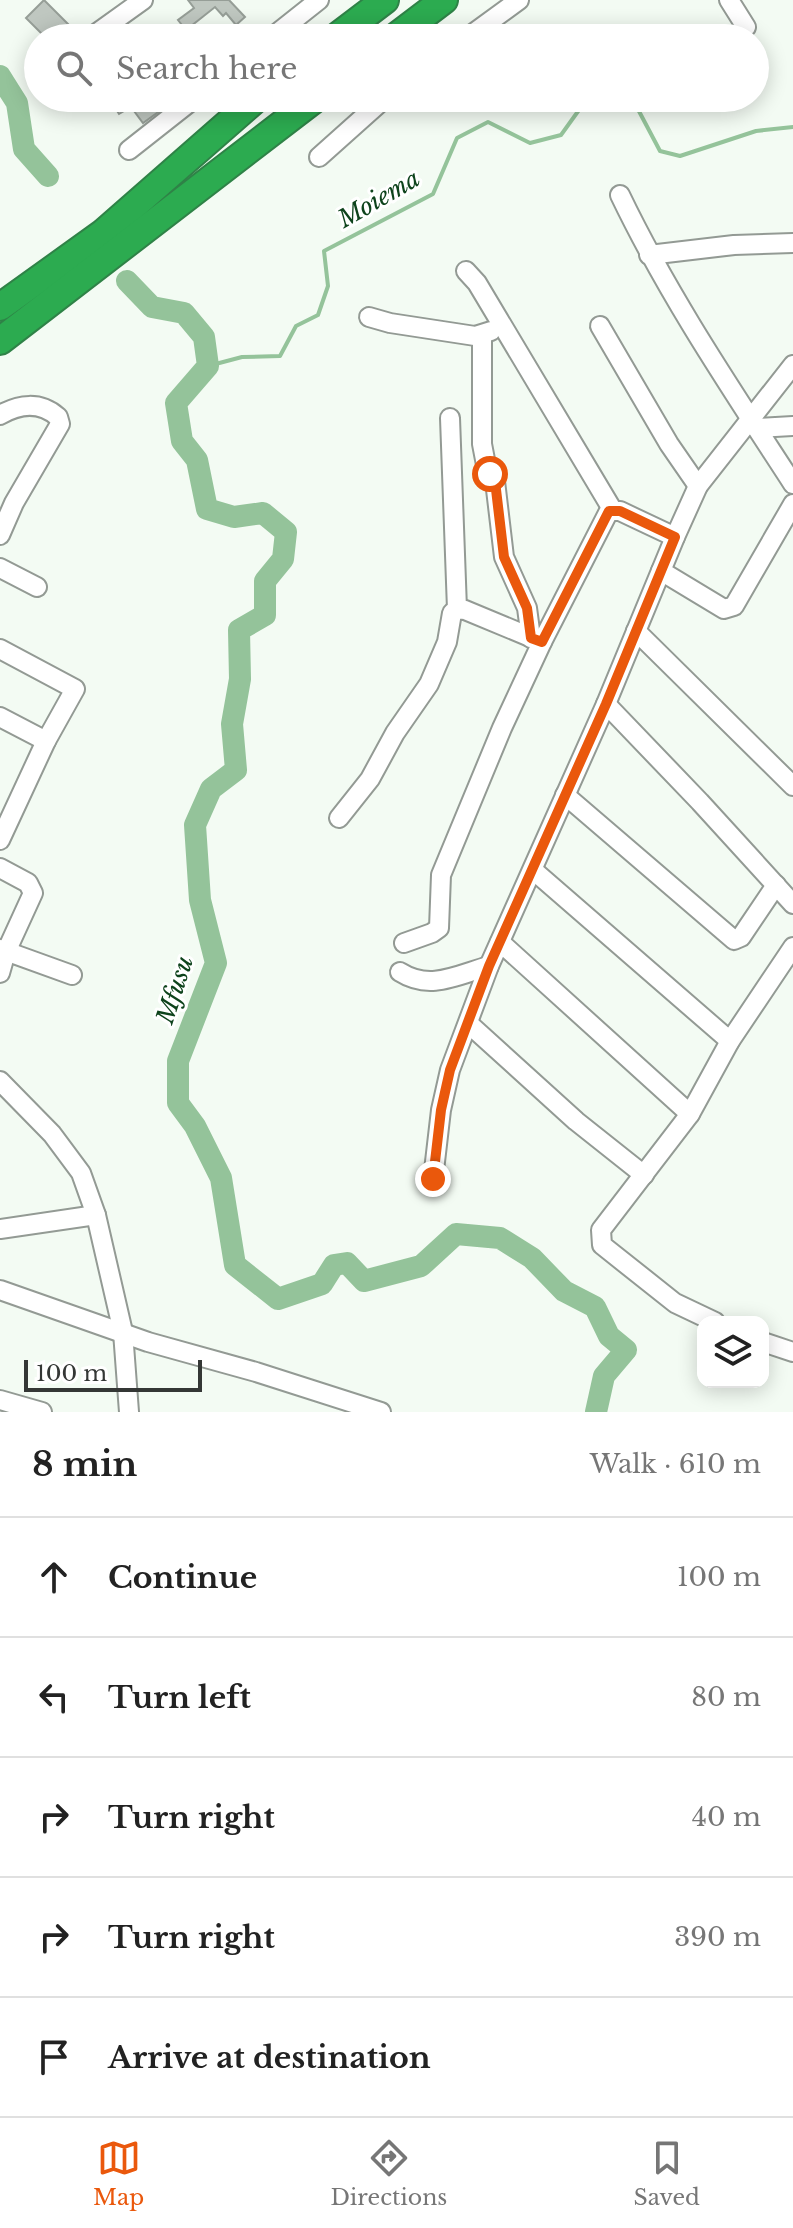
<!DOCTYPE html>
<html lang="en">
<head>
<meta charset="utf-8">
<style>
  :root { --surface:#fff; --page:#f2f2f2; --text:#222; --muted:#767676; --line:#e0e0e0; --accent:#ea580c }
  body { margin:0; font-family:"Libre Baskerville",serif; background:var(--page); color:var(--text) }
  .controls { position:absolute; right:24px; bottom:24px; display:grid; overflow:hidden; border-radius:16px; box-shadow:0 4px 20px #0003 }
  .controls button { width:72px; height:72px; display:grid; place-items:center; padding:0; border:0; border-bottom:2px solid var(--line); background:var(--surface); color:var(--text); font:40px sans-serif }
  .scale { position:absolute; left:24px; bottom:20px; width:178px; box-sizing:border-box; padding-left:8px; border:4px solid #343735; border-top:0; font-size:22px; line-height:28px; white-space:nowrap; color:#343735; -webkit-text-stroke:6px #fff; paint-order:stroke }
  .stop { position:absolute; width:24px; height:24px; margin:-18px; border:6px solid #ea580c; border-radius:50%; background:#fff }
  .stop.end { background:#ea580c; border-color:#fff; box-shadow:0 2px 8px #0008 }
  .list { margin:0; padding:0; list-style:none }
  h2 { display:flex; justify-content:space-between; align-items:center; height:104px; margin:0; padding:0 32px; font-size:34px }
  h2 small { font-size:26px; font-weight:400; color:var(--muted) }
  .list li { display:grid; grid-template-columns:52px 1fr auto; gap:24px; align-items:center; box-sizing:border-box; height:120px; padding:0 32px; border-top:2px solid var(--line) }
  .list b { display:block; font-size:30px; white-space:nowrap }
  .list em { font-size:26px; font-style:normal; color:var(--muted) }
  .icon { flex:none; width:44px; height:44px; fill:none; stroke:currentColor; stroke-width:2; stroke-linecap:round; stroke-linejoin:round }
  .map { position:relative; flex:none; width:793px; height:1412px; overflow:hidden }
  .search { position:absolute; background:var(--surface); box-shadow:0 4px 20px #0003; left:24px; right:24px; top:24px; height:88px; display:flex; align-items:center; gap:20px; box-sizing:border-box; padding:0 28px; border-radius:44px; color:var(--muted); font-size:30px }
  .sheet { height:704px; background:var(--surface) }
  nav { display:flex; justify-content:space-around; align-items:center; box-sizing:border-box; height:112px; border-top:2px solid var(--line); background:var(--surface); font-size:22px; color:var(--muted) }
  nav a { display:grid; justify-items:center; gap:4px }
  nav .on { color:var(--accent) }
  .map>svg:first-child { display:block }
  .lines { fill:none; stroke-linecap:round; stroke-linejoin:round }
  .stream { stroke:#94c39a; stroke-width:4 }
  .river { stroke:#94c39a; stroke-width:22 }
  .building { fill:#bfc7c0; stroke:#969e97; stroke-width:2 }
  .minor-casing { stroke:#939a94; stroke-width:22 }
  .highway-casing { stroke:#2f8247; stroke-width:30 }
  .minor { stroke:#fff; stroke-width:18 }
  .highway { stroke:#2cab50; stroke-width:26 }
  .route { stroke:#ea580c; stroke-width:10 }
  .labels { text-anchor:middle; stroke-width:6; stroke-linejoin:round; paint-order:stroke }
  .water-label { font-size:24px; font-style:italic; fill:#0e431c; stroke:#fff }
</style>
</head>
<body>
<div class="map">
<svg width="793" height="1412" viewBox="0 0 793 1412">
  <rect width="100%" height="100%" fill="#f3fbf3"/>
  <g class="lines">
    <g class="stream">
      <polyline points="632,98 660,151 680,156 756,131 793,127"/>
      <polyline points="208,366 242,357 280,356 296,326 318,315 328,286 324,251 433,194 457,138 488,122 530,143 561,135 584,103 591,98"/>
    </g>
    <g class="river">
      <polyline points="0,76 17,103 24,149 48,176"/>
      <polyline points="127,281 152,307 184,313 204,337 208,366 176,403 182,441 197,460 207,509 234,517 263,513 286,532 283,559 265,581 265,615 239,630 240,679 232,724 236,770 211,789 195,825 200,900 216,963 178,1061 178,1103 195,1126 221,1178 235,1265 278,1299 322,1284 334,1265 347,1263 364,1281 421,1266 456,1234 500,1238 532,1258 564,1291 595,1307 609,1336 626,1350 604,1376 596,1412"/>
    </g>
  </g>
  <g class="building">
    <polygon points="44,0 69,25 56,38 46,38 26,18"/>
    <polygon points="188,0 229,0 245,17 236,25 226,13 223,16 215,7 186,30 178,20 194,8"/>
    <polygon points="109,98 152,98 161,110 143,123 131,107 119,114"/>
  </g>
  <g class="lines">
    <g class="minor-casing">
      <g id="minor">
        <polyline points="729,0 746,27"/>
        <polyline points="90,38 143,0"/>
        <polyline points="271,38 319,0"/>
        <polyline points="467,38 519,0"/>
        <polyline points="129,150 195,98"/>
        <polyline points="319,157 385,98"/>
        <path d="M620,195C669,297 732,390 793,484"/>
        <polyline points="649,255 734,245 793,243"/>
        <polyline points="466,271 477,283 612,509"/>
        <polyline points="369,317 390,323 475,336 491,331"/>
        <polyline points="600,326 669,444 698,486"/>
        <polyline points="482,336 482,444 487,470 495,481 504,557 527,608 531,638"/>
        <path d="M0,415C19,404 40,401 58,417L60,424L14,503L0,535"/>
        <polyline points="450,418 457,609"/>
        <polyline points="757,428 793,426"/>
        <polyline points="0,568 37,587"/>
        <polyline points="661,571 724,609 734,606 793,504"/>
        <polyline points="636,631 793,786"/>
        <polyline points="0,649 75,689 46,741 0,840"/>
        <polyline points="606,704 700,802 793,904"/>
        <polyline points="0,717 46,741"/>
        <polyline points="565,795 734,940 741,937 776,885"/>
        <polyline points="339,818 370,779 395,733 429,684 447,642 452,613 457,609 465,610 542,642"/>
        <polyline points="0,868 28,883 33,893 6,952 0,973"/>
        <polyline points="533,870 730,1041"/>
        <polyline points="500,942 690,1114"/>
        <polyline points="404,943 432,933 439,928 441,875 502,728 542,642 609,511 620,511 675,537"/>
        <polyline points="0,949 72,975"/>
        <path d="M400,972C430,991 457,975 489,966"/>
        <polyline points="469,1024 576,1121 644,1175"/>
        <polyline points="0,1081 52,1134 81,1173 96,1215 123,1332 129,1412"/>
        <polyline points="433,1179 441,1110 450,1070 489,966 606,704 675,537 698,486 793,365"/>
        <polyline points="0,1229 96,1215"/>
        <polyline points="0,1290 148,1342 256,1372 381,1412"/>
        <polyline points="715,1322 675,1303 602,1245 601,1230 690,1114 730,1041 793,947"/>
        <polyline points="763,1342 793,1352"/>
        <polyline points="0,1400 42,1412"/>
      </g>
    </g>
    <g class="highway-casing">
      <g id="highway">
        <polyline points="335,38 385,0"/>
        <polyline points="394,38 444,0"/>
        <polyline points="0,307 103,233 257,98"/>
        <polyline points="0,341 316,98"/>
      </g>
    </g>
    <use href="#minor" class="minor"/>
    <use href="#highway" class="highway"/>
  </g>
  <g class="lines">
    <polyline class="route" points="433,1179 441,1110 450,1070 489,966 606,704 675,537 620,511 609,511 542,642 531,638 527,608 504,557 495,481 490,474"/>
  </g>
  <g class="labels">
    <g class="water-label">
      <text transform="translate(379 199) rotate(-30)" y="8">Moiema</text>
      <text transform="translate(175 990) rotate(-72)" y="8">Mfusu</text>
    </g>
  </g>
</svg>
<div class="controls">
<button><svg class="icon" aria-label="layers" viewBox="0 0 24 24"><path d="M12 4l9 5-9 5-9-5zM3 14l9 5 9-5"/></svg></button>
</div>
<div class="scale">100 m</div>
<div class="stop" style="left:490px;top:474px"></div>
<div class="stop end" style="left:433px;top:1179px"></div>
<div class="search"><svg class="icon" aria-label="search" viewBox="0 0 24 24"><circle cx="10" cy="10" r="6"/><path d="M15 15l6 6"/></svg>Search here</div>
</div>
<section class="sheet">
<h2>8 min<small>Walk · 610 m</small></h2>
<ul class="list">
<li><svg class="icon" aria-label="ahead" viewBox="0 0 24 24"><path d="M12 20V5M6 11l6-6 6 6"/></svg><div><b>Continue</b></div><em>100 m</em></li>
<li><svg class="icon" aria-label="left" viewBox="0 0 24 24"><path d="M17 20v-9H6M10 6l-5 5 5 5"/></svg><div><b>Turn left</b></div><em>80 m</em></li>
<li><svg class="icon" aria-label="right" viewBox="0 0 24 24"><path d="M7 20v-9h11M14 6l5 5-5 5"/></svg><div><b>Turn right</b></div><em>40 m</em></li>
<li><svg class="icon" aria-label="right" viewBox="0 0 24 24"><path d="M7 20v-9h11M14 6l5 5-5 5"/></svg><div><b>Turn right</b></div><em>390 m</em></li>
<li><svg class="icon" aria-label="arrive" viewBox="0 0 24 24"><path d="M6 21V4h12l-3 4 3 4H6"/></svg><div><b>Arrive at destination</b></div></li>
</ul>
</section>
<nav>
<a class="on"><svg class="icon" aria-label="map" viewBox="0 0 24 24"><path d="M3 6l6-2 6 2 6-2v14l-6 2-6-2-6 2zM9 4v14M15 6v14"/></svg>Map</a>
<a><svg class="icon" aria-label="directions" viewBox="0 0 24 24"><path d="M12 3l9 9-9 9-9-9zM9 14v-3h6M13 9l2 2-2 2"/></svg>Directions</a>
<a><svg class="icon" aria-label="saved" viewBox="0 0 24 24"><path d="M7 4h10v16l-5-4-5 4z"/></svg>Saved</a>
</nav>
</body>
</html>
